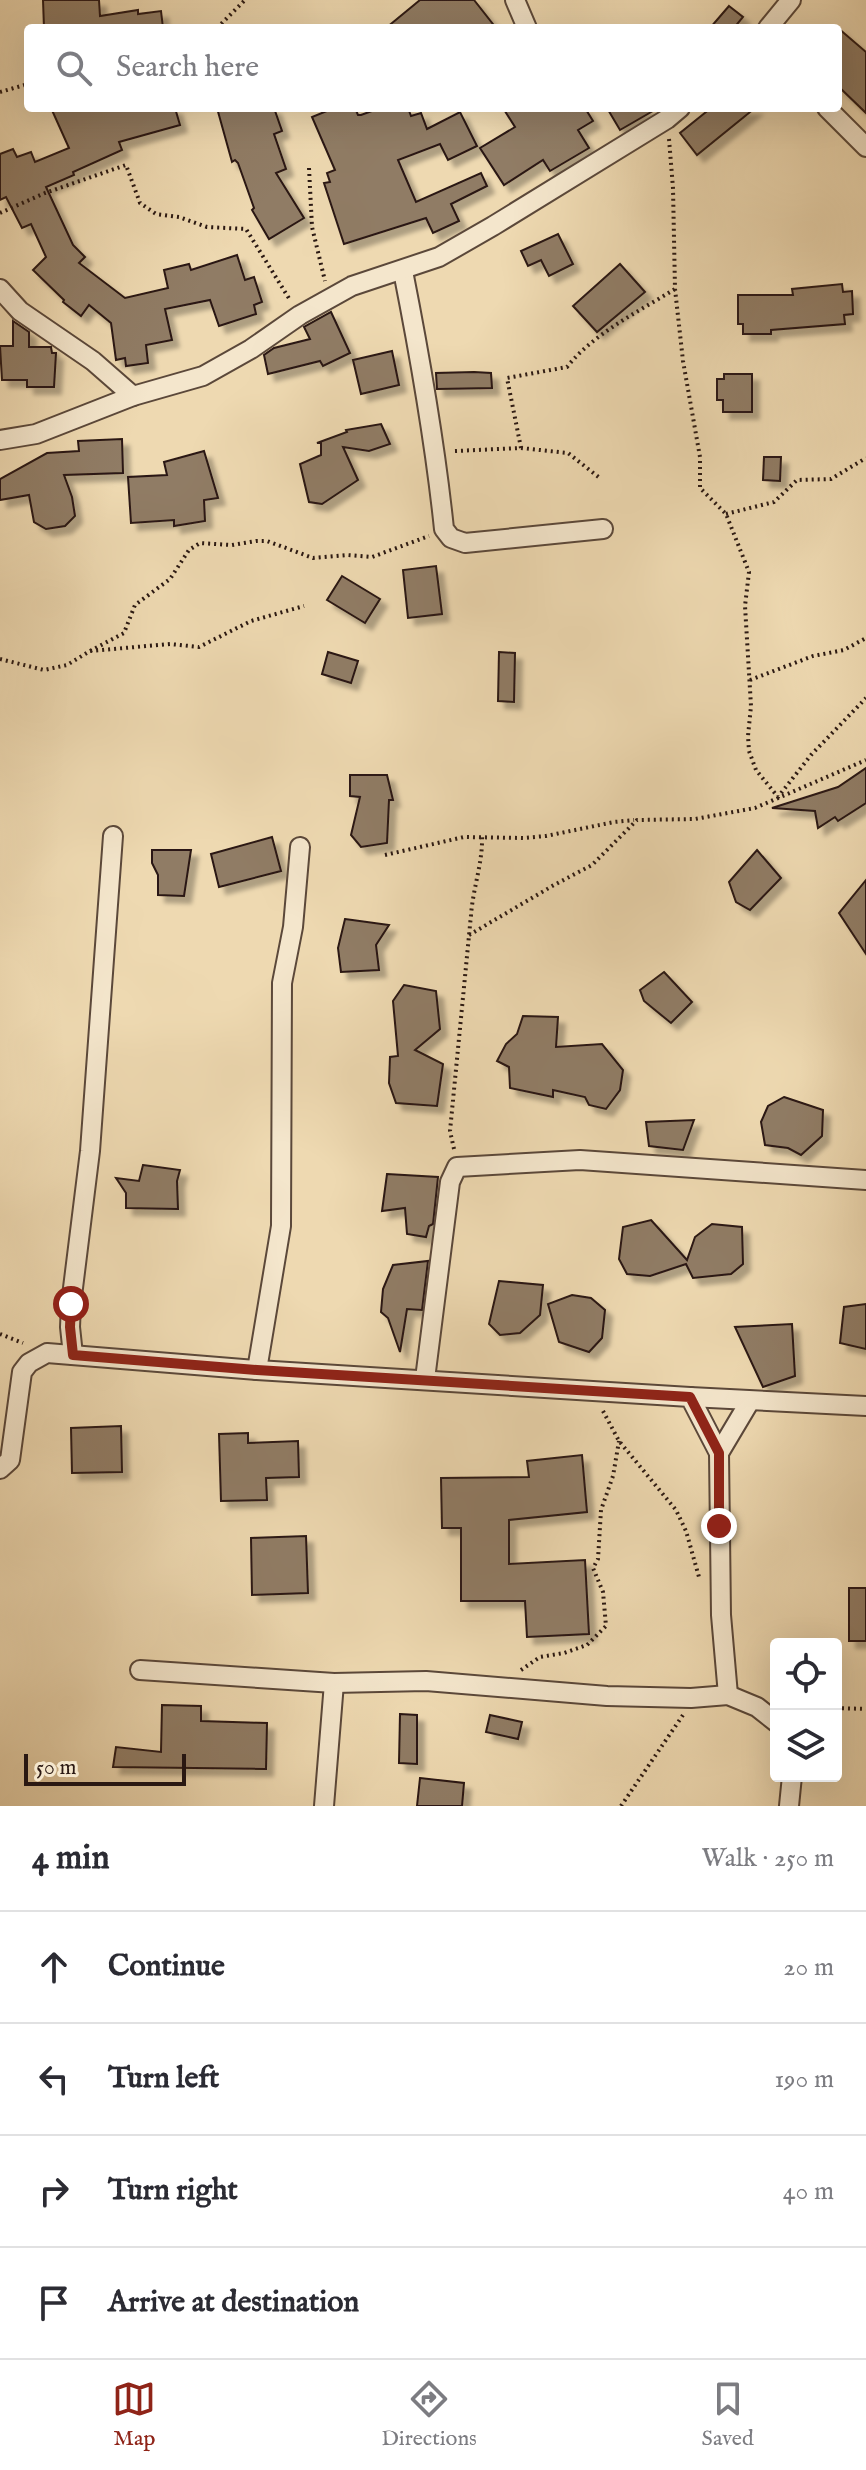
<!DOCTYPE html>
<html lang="en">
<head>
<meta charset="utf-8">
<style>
  :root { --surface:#fff; --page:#f2f2f3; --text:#2b2b33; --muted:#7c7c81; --line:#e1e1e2; --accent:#8f2418 }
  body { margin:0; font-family:"IM FELL English",serif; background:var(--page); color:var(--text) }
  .controls { position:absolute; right:24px; bottom:24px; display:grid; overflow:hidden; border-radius:8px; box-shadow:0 8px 32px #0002 }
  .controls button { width:72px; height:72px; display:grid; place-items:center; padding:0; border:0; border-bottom:2px solid var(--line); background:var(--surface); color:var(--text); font:40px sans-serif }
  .scale { position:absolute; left:24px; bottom:20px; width:162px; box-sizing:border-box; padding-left:8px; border:4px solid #2a1812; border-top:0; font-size:22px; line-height:28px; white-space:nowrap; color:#2a1812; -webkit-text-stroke:6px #f4e6cc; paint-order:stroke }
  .stop { position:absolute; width:24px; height:24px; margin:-18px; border:6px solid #8f2418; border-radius:50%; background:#fff }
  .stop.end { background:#8f2418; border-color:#fff; box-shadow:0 2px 8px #0008 }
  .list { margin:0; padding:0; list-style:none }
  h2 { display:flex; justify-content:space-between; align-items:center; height:104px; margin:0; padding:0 32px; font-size:34px }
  h2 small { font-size:26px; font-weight:400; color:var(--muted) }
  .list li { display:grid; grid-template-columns:52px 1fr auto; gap:24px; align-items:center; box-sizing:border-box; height:112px; padding:0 32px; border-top:2px solid var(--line) }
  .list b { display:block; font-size:30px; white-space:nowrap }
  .list em { font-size:26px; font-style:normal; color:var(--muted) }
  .icon { flex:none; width:44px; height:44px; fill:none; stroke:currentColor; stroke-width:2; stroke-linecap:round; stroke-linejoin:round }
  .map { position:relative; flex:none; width:866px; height:1806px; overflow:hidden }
  .search { position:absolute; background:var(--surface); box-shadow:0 8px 32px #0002; left:24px; right:24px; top:24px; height:88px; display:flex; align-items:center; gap:20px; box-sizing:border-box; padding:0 28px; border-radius:8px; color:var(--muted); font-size:30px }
  .sheet { height:552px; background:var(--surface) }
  nav { display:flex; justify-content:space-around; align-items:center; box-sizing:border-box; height:112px; border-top:2px solid var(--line); background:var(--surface); font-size:22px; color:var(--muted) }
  nav a { display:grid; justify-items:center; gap:4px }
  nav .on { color:var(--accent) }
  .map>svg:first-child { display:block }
  .building { fill:#907c65; stroke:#2a1812; stroke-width:2; filter:url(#shadow) }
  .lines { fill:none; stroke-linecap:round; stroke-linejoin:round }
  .minor-casing { stroke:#5b483a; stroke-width:22 }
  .path { stroke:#2a1812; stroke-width:4; stroke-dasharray:2 4; stroke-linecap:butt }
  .minor { stroke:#f4e6cc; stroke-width:18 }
  .route { stroke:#8f2418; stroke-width:10 }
</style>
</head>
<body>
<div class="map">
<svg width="866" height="1806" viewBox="0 0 866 1806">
  <defs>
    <filter id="shadow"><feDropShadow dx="7" dy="7" stdDeviation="2" flood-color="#0004"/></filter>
  </defs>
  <rect width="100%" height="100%" fill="#eed9b1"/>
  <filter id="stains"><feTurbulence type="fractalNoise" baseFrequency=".0025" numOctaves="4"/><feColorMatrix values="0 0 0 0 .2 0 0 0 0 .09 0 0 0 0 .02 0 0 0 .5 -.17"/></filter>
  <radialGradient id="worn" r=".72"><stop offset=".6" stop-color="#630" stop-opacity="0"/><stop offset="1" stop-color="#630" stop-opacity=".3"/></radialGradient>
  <g class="building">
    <polygon points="43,0 99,0 100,16 138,10 138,14 161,11 163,28 44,28"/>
    <polygon points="420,0 474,0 496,28 386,28"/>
    <polygon points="729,6 743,17 734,28 710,28"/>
    <polygon points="838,28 866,52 866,113 838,86"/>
    <polygon points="51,108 175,108 180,125 119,142 122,150 73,172 74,175 46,187 73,245 85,257 79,263 125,298 168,288 164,270 189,264 191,270 237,255 245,280 254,277 262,302 254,305 256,314 219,326 210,300 165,309 172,340 146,345 148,363 126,366 125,358 116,360 111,323 89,305 81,316 63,302 64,300 33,270 46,257 31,224 22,228 6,197 0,200 0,154 13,149 17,157 31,152 35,162 69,148"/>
    <polygon points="217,108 274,108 282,131 274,134 286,169 276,173 304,218 269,239 252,210 254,208 238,163 235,160 232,162"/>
    <polygon points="334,108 355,108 358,115 361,115 380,108 408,108 411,116 421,113 427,129 460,112 477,146 448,160 440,144 398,160 416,202 481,173 487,186 451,204 459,221 433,233 426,218 344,244 324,183 330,182 327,173 335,170 312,117"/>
    <polygon points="503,108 585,108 593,121 578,130 589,148 550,171 543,160 504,185 480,148 515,127"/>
    <polygon points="607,108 658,108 620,130"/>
    <polygon points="711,108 755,108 697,155 680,133"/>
    <polygon points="558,234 573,264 549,276 541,260 528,266 521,251"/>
    <polygon points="620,264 645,292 597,332 573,306"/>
    <polygon points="842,284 843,292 852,291 853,314 844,315 845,324 771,330 771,334 743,334 743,324 738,324 738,295 793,295 792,289"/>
    <polygon points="331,312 350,353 323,366 320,361 268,374 264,355 274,348 310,339 304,327"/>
    <polygon points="13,321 29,332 29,347 51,347 52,353 56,353 54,387 27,387 27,380 2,380 0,346 13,346"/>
    <polygon points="392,351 399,385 361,394 353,360"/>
    <polygon points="474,372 491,373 492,388 437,389 436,373"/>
    <polygon points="724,374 752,374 752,412 723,412 723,400 717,400 717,379 724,379"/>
    <polygon points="381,424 390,444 369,451 343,447 358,480 322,504 309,502 300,464 321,455 321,443 317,443 347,432 346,430"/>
    <polygon points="122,439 123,473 64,475 72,497 75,516 65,526 46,529 34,522 29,495 0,500 0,479 47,453 79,451 78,441"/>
    <polygon points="204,451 218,498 204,500 205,521 174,526 174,520 131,523 128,477 167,475 164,462"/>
    <polygon points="764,457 781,457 780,481 763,480"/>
    <polygon points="436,566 442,614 408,618 403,570"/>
    <polygon points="342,576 380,599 365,623 327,600"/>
    <polygon points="328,652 358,661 351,683 322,674"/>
    <polygon points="499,652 515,653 514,702 498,701"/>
    <polygon points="866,768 866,803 838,821 835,817 818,828 815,811 772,808 838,787"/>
    <polygon points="350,775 387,775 393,800 389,800 387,843 361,847 351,835 360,797 350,796"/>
    <polygon points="272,837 281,871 219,887 211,854"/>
    <polygon points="152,850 191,850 184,896 158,895 158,875 152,863"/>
    <polygon points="757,850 781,878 750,910 736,902 729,882"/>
    <polygon points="866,880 866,954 839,913"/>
    <polygon points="345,919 389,925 376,945 379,970 341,972 338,948"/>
    <polygon points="664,972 692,1002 671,1023 644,1001 640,990"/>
    <polygon points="404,985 436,991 440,1029 415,1050 443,1064 437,1106 396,1103 389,1083 390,1057 398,1056 393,1001"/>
    <polygon points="523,1016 558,1017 556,1047 602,1044 623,1070 620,1090 606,1109 589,1105 585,1097 553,1090 553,1097 510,1088 509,1067 497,1061 506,1044 517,1034"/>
    <polygon points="784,1097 823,1110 822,1136 801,1155 788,1148 765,1145 761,1122 768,1106"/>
    <polygon points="694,1120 683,1150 649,1146 646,1122"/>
    <polygon points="143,1165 180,1170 177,1181 178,1209 126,1208 126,1193 116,1178 139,1181"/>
    <polygon points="387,1174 438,1177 433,1224 429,1226 426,1237 407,1234 405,1208 382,1211"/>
    <polygon points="651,1220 687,1260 695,1237 712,1224 742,1227 743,1264 731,1274 693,1278 686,1264 650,1276 627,1274 619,1259 623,1227"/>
    <polygon points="428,1261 422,1310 407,1309 400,1352 388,1318 381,1312 383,1289 393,1265"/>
    <polygon points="499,1281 543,1285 540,1315 520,1333 500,1335 489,1324"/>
    <polygon points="572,1295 591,1298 605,1310 602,1338 589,1352 559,1342 548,1304"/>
    <polygon points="866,1304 866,1349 840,1343 844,1307"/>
    <polygon points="792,1324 795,1376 763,1387 735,1327"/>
    <polygon points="121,1426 122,1472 72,1473 71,1428"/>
    <polygon points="248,1433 248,1443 298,1441 299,1477 266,1478 267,1500 221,1501 219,1434"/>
    <polygon points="582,1455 587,1512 509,1520 509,1564 585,1560 589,1634 527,1637 525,1601 461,1601 461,1528 442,1528 441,1478 529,1477 527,1461"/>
    <polygon points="306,1536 308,1593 252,1595 251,1538"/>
    <rect x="849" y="1588" width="17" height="53"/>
    <polygon points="162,1705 201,1706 201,1721 267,1723 266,1769 113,1767 116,1747 161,1752"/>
    <polygon points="400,1714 417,1715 417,1764 399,1763"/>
    <polygon points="490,1715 522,1722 518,1739 486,1732"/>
    <polygon points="420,1778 464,1783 462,1806 417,1806"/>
  </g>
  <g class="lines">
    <g class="minor-casing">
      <g id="minor">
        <polyline points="515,0 527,28"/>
        <polyline points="768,28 791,0"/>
        <polyline points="827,108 866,147"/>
        <path d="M403,271C420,357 435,442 444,529L451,538L465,543L603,529"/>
        <polyline points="0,289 20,311 93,361 133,396"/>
        <polyline points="0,440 36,434 133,396 203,376 251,349 300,315 352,286 439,257 493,226 667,119 680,108"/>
        <polyline points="73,1355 70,1327 71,1304 90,1151 113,836"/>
        <polyline points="257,1370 281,1226 282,983 293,927 300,847"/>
        <polyline points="425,1379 450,1182 457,1167 580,1160 866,1180"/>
        <polyline points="690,1397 866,1406"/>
        <polyline points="719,1453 750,1401"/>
        <polyline points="0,1469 10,1460 22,1372 29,1363 47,1353 257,1370 690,1397 719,1453 721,1615 728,1695"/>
        <polyline points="140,1670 334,1683 426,1681 607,1696 691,1698 728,1695 757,1707 776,1722"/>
        <polyline points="324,1806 334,1683"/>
        <polyline points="789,1806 792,1776"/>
      </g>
    </g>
    <g class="path">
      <polyline points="217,28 245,0"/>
      <polyline points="0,92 28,84"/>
      <polyline points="669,139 673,188 675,289 683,361 700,457 700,488 726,514 749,572 745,606 751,706 748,736 749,751 756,770 778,797 811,755 866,698"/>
      <polyline points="309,168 312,227 325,281"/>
      <polyline points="0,213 45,193 126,165 140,203 156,214 179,217 207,227 246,229 290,300"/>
      <path d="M521,448L507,378L567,367C594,333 638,312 675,289"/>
      <polyline points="455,451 521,448 568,453 601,479"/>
      <polyline points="726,514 774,502 797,480 831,479 866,458"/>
      <polyline points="90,651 124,633 135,605 170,579 189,550 200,543 232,545 256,541 267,541 313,558 347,555 372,557 429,536"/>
      <polyline points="0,659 44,670 67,665 90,651 170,644 199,647 251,621 304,606"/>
      <polyline points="750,680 813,656 844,650 866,638"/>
      <polyline points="385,855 464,837 523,838 546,836 614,822 634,820"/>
      <polyline points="469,935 554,885 592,865 637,820 695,819 755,808 866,760"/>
      <path d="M454,1149L450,1131C457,1059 464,987 471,915C473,888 483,862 482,836"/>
      <polyline points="0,1334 23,1343"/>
      <polyline points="603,1411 619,1441 676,1510 686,1531 699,1577"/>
      <polyline points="521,1670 540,1657 564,1653 587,1645 606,1626 603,1592 593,1568 598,1559 601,1510 613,1476 619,1441"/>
      <polyline points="836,1708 866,1709"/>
      <polyline points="621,1806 683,1715"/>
    </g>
    <use href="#minor" class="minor"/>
  </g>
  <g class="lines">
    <polyline class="route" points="71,1304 70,1327 73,1355 257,1370 690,1397 719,1453 719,1526"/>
  </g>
  <rect width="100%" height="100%" filter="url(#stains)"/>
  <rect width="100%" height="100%" fill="url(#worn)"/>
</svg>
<div class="controls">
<button><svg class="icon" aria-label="locate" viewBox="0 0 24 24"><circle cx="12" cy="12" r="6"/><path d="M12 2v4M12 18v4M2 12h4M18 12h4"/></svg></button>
<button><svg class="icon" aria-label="layers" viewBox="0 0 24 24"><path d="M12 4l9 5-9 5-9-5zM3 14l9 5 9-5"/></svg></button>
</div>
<div class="scale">50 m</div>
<div class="stop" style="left:71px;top:1304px"></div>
<div class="stop end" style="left:719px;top:1526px"></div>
<div class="search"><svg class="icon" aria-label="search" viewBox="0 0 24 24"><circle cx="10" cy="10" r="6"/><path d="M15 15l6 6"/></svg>Search here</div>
</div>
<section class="sheet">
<h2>4 min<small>Walk · 250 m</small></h2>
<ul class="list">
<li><svg class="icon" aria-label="ahead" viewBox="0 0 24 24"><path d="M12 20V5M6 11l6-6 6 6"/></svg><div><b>Continue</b></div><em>20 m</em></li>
<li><svg class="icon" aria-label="left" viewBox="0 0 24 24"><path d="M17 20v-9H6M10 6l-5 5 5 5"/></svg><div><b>Turn left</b></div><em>190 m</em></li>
<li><svg class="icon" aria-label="right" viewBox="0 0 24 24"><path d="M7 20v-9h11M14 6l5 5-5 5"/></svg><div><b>Turn right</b></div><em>40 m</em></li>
<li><svg class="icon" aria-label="arrive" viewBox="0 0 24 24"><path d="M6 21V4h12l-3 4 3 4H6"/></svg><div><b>Arrive at destination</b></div></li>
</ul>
</section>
<nav>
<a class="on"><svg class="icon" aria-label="map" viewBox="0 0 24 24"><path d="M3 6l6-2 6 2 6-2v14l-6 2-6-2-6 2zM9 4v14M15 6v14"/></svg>Map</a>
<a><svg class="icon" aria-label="directions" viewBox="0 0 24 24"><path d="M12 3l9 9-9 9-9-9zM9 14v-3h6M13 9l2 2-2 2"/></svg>Directions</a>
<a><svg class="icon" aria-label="saved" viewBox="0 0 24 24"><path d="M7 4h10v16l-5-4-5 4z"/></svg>Saved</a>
</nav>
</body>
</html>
